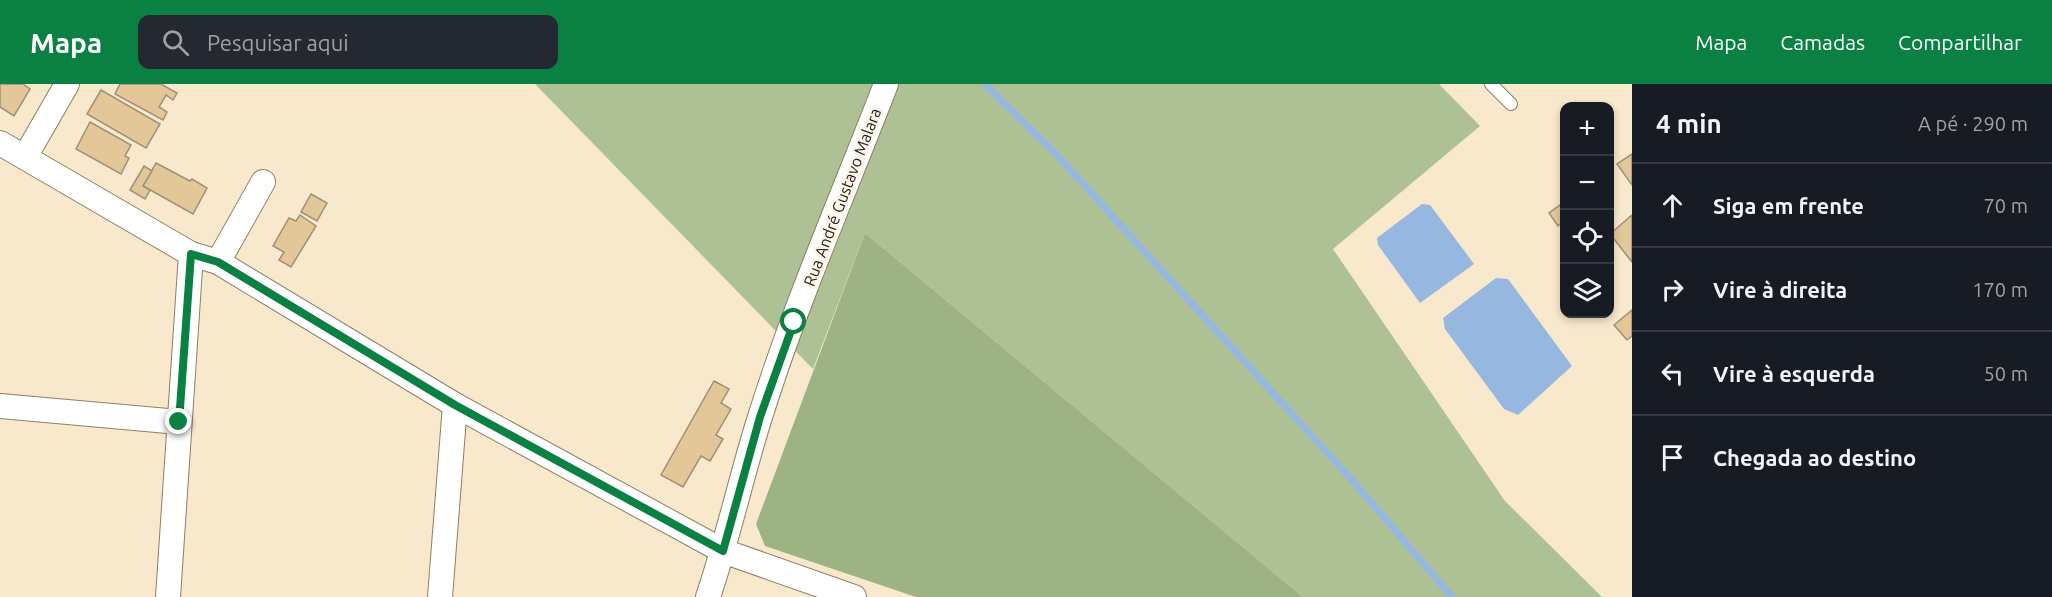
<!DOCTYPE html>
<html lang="pt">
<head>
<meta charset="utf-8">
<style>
  :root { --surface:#171b24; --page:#242831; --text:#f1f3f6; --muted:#9ea1a6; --line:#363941; --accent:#0b8043 }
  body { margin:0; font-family:Ubuntu,sans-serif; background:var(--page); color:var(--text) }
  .controls { position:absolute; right:18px; top:18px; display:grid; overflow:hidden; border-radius:12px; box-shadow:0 3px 9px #0003 }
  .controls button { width:54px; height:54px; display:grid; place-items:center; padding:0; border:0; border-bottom:2px solid var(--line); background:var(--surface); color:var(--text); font:30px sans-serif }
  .stop { position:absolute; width:18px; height:18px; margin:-14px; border:4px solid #0b8043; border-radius:50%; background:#fff }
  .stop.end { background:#0b8043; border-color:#fff; box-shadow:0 2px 6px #0008 }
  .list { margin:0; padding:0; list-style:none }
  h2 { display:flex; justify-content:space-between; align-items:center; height:78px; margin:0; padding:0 24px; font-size:26px }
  h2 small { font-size:20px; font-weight:400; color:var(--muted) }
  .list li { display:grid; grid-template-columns:39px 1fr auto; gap:18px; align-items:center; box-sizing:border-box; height:84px; padding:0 24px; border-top:2px solid var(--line) }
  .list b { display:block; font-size:22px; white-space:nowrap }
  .list em { font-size:20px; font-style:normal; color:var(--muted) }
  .icon { flex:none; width:33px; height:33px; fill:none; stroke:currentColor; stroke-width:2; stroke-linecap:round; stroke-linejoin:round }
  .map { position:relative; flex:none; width:1632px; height:513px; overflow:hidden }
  header { display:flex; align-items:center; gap:36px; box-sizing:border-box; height:84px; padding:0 30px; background:var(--accent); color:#fff }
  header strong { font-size:28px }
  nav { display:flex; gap:33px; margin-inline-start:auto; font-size:21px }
  .search { width:420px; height:54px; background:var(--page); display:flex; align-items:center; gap:15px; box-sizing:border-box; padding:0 21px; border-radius:12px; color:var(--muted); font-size:22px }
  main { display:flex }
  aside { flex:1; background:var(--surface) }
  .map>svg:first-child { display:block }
  .green { fill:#adc195 }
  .forest { fill:#9eb384 }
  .water { fill:#96b7e0 }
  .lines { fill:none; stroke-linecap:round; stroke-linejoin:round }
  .stream { stroke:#96b7e0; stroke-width:7 }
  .building { fill:#e3c798; stroke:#9f9076; stroke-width:1.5 }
  .service-casing { stroke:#8e7f66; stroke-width:14 }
  .minor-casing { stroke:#8e7f66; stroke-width:26 }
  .service { stroke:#fff; stroke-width:12 }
  .minor { stroke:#fff; stroke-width:24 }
  .route { stroke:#0b8043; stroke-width:8 }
  .labels { text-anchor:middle; stroke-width:6; stroke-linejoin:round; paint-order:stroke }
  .street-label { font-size:16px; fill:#292318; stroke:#fdf6eb }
</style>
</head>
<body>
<header>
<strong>Mapa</strong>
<div class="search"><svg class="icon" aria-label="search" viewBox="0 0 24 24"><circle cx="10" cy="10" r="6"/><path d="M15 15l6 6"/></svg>Pesquisar aqui</div>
<nav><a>Mapa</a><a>Camadas</a><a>Compartilhar</a></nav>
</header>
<main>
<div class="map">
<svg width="1632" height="513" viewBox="0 0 1632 513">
  <rect width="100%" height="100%" fill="#f8e8cc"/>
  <polygon class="green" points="535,0 1439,0 1480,42 1333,165 1505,417 1602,513 1303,513 865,149 813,285"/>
  <polygon class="forest" points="865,149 1303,513 916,513 765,462 756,440"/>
  <g class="water">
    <polygon points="1422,120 1430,121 1474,180 1420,219 1378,161 1377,154"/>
    <polygon points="1496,194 1508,195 1572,282 1518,331 1504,325 1445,245 1443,234"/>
  </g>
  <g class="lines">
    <polyline class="stream" points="985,0 1056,70 1353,397 1452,513"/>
  </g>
  <g class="building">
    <polygon points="0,0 23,0 30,5 14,32 0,23"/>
    <polygon points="120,0 161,0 177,9 173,16 166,11 159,23 167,28 163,36 115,10"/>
    <polygon points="101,6 160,40 146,64 87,30"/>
    <polygon points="90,38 131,61 125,72 129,74 121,90 76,65"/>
    <polygon points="1632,70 1632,101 1617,80"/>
    <polygon points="156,79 190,97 192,95 207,104 193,130 143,102"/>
    <polygon points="144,82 152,87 143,102 150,106 145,115 130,106"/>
    <polygon points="311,110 327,119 317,137 301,128"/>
    <polygon points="1564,118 1564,137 1558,142 1549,129"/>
    <polygon points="300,131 316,142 291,183 279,176 284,168 273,162 289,134 296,137"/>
    <polygon points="1632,131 1632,178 1610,150"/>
    <polygon points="1632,226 1632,252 1627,256 1614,241"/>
    <polygon points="714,297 729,305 721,319 731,325 716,351 723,355 710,377 701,372 683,403 661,391"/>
  </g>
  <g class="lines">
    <g class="service-casing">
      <polyline id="service" points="1491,0 1511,20"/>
    </g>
    <g class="minor-casing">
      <g id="minor">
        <polyline points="0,59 191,170 218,178 455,321 723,467 854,513"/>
        <polyline points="25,73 67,0"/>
        <polyline points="218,178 263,98"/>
        <polyline points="0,322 179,338"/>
        <polyline points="168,513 191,170"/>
        <polyline points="440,513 455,321"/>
        <path d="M708,513C728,454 741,393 760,333C795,221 844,109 886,0"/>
      </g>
    </g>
    <use href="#service" class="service"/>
    <use href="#minor" class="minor"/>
  </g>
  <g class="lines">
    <polyline class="route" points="179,338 191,170 218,178 455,321 723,467 760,333 794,238"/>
  </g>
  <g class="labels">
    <g class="street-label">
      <text transform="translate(842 113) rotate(-69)" y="6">Rua André Gustavo Malara</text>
    </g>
  </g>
</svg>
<div class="controls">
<button>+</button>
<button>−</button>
<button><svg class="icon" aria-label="locate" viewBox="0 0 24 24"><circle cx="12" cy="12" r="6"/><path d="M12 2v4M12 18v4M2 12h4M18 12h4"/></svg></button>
<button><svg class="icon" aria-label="layers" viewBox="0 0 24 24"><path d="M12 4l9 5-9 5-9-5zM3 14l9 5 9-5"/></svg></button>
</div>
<div class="stop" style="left:794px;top:238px"></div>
<div class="stop end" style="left:179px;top:338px"></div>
</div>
<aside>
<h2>4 min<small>A pé · 290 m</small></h2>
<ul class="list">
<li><svg class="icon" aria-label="ahead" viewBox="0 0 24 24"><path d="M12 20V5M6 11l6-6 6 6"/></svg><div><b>Siga em frente</b></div><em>70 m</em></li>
<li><svg class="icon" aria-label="right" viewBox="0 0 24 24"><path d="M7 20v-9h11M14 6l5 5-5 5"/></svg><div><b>Vire à direita</b></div><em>170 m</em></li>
<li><svg class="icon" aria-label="left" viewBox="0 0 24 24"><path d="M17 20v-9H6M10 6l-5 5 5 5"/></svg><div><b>Vire à esquerda</b></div><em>50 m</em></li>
<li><svg class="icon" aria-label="arrive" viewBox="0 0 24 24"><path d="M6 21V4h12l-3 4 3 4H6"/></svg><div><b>Chegada ao destino</b></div></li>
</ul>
</aside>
</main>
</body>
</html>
